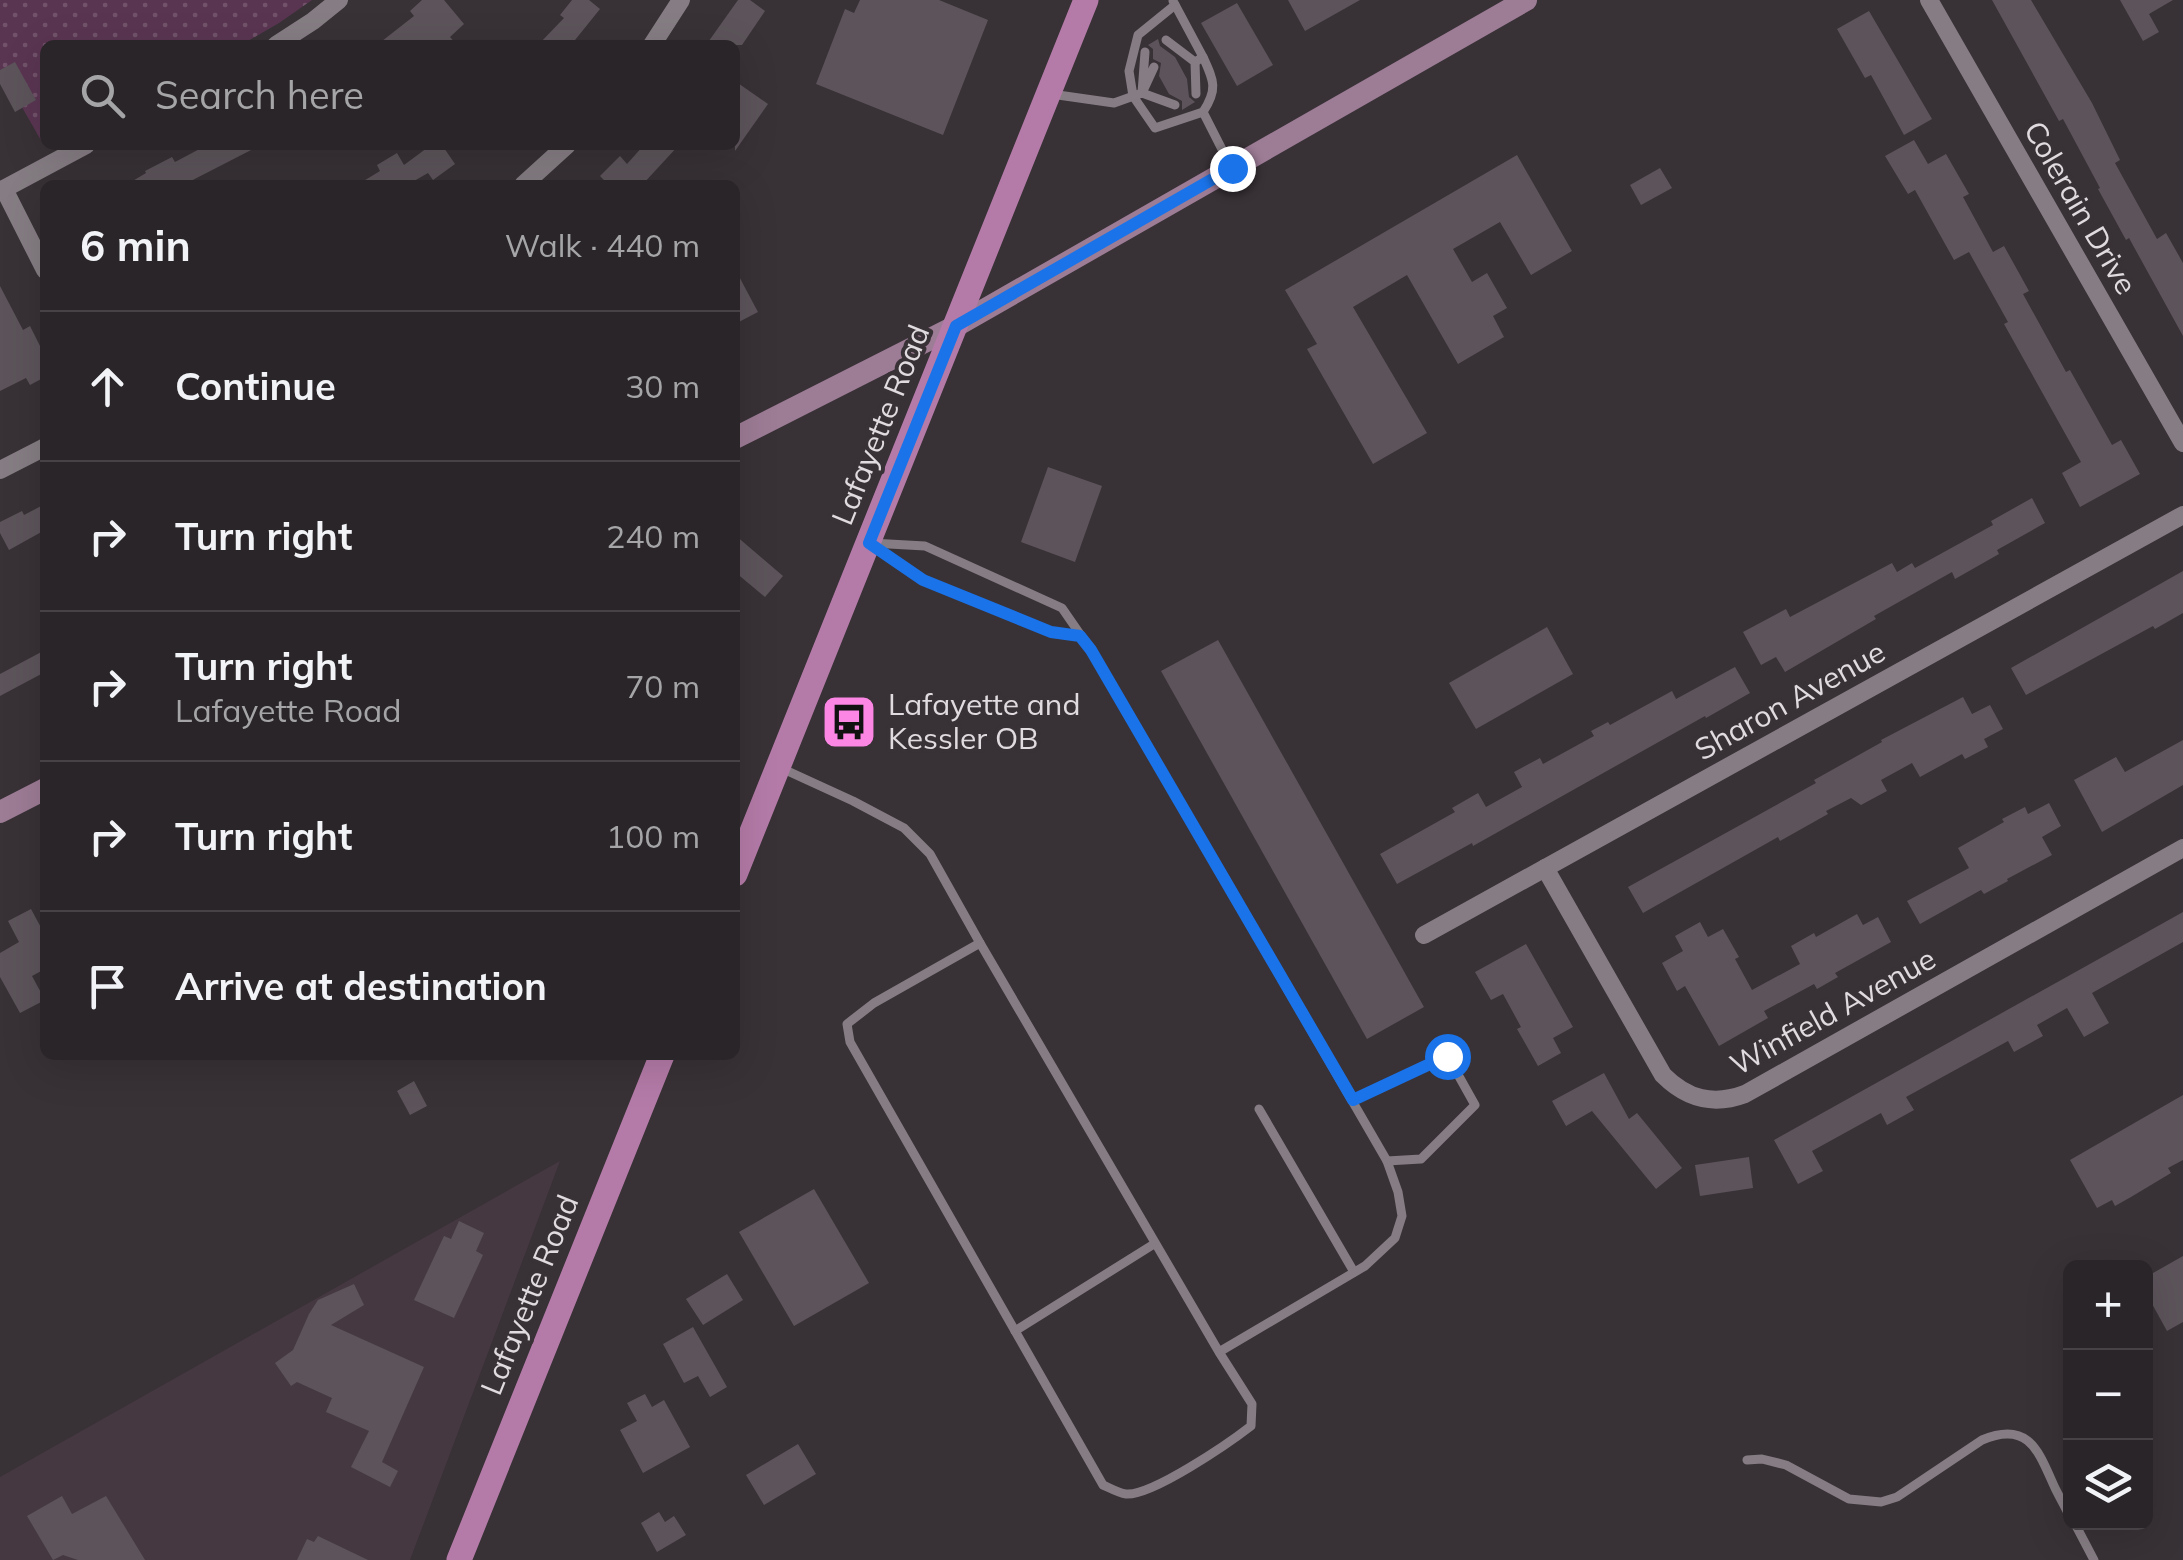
<!DOCTYPE html>
<html lang="en">
<head>
<meta charset="utf-8">
<style>
  :root { --surface:#2a2528; --page:#322d30; --text:#f1f3f6; --muted:#a5a5a8; --line:#464245 }
  body { margin:0; font-family:Mulish,sans-serif; background:var(--page); color:var(--text) }
  .controls { position:absolute; right:30px; bottom:30px; display:grid; overflow:hidden; border-radius:15px; box-shadow:0 10px 40px #0002 }
  .controls button { width:90px; height:90px; display:grid; place-items:center; padding:0; border:0; border-bottom:2px solid var(--line); background:var(--surface); color:var(--text); font:50px sans-serif }
  .stop { position:absolute; width:30px; height:30px; margin:-22px; border:8px solid #1a73e8; border-radius:50%; background:#fff }
  .stop.end { background:#1a73e8; border-color:#fff; box-shadow:0 2px 10px #0008 }
  .list { margin:0; padding:0; list-style:none }
  h2 { display:flex; justify-content:space-between; align-items:center; height:130px; margin:0; padding:0 40px; font-size:42px }
  h2 small { font-size:32px; font-weight:400; color:var(--muted) }
  .list li { display:grid; grid-template-columns:65px 1fr auto; gap:30px; align-items:center; box-sizing:border-box; height:150px; padding:0 40px; border-top:2px solid var(--line) }
  .list b { display:block; font-size:38px; white-space:nowrap }
  .list p { margin:0; font-size:32px; white-space:nowrap; color:var(--muted) }
  .list em { font-size:32px; font-style:normal; color:var(--muted) }
  .icon { flex:none; width:55px; height:55px; fill:none; stroke:currentColor; stroke-width:2; stroke-linecap:round; stroke-linejoin:round }
  .map { position:relative; flex:none; width:2183px; height:1560px; overflow:hidden }
  .search { position:absolute; background:var(--surface); box-shadow:0 10px 40px #0002; left:40px; top:40px; width:700px; height:110px; display:flex; align-items:center; gap:25px; box-sizing:border-box; padding:0 35px; border-radius:15px; color:var(--muted); font-size:38px }
  .panel { position:absolute; background:var(--surface); box-shadow:0 10px 40px #0002; left:40px; top:180px; width:700px; height:880px; border-radius:15px }
  .map>svg:first-child { display:block }
  .built { fill:#453841 }
  .park { fill:url(#park-dots) }
  .building { fill:#5c545a }
  .lines { fill:none; stroke-linecap:round; stroke-linejoin:round }
  .service { stroke:#857d83; stroke-width:9 }
  .minor { stroke:#857d83; stroke-width:18 }
  .secondary { stroke:#9d7c96; stroke-width:22 }
  .primary { stroke:#b47ba8; stroke-width:25 }
  .route { stroke:#1a73e8; stroke-width:12 }
  .labels { text-anchor:middle; stroke-width:8; stroke-linejoin:round; paint-order:stroke }
  .street-label { font-size:30px; fill:#e0dbde; stroke:#383136 }
  .poi-label { font-size:30px; fill:#e0dbde; stroke:#383136; text-anchor:start }
</style>
</head>
<body>
<div class="map">
<svg width="2183" height="1560" viewBox="0 0 2183 1560">
  <defs>
    <pattern id="park-dots" width="8" height="8" patternUnits="userSpaceOnUse" patternTransform="scale(2.5)"><rect width="8" height="8" fill="#5a3552"/><path d="M2 2h.1M6 6h.1" fill="none" stroke="#71526a" stroke-width="1.8" stroke-linecap="round"/></pattern>
  </defs>
  <rect width="100%" height="100%" fill="#383136"/>
  <polygon class="built" points="560,1161 410,1560 0,1560 0,1477"/>
  <polygon class="park" points="0,0 312,0 279,23 241,45 45,45 45,141 42,142 0,69"/>
  <g class="building">
    <polygon points="422,0 444,0 464,24 450,37 457,45 377,45 414,16 410,11"/>
    <polygon points="572,0 589,0 600,9 571,45 538,45 564,18 560,15"/>
    <polygon points="738,0 750,0 765,11 742,45 706,45"/>
    <polygon points="860,0 939,0 988,20 943,135 816,84 845,9 854,13"/>
    <polygon points="1288,0 1360,0 1305,31"/>
    <polygon points="1992,0 2031,0 2092,103 2120,160 2115,163 2157,239 2166,233 2183,263 2183,336 2129,238 2126,240 2098,189 2100,188 2063,119 2059,121"/>
    <polygon points="2120,0 2173,0 2149,14 2159,32 2143,41"/>
    <polygon points="1237,3 1273,65 1237,86 1201,23"/>
    <polygon points="1869,11 1932,119 1904,135 1871,75 1865,78 1837,29"/>
    <polygon points="1158,39 1160,46 1175,57 1187,79 1189,97 1195,102 1182,110 1182,101 1169,94 1159,76 1161,63 1153,59 1153,49 1148,45"/>
    <polygon points="15,62 36,100 15,112 0,84 0,70"/>
    <polygon points="735,81 768,104 735,151"/>
    <polygon points="1914,140 1928,164 1946,154 1969,194 1963,197 1993,252 2004,246 2029,291 2023,294 2066,372 2070,370 2112,445 2121,440 2140,474 2080,507 2062,473 2081,462 2004,324 2008,322 1969,252 1954,260 1915,190 1908,194 1885,156"/>
    <polygon points="207,145 261,145 183,185 126,185 146,173 145,171 172,157 175,162"/>
    <polygon points="431,145 442,145 455,164 433,180 428,173 407,185 357,185 380,171 377,165 397,153 404,165"/>
    <polygon points="644,145 679,145 642,185 609,185 600,176 620,156 627,164"/>
    <polygon points="1517,155 1572,251 1531,275 1500,222 1453,249 1472,282 1487,273 1507,308 1493,316 1504,337 1458,364 1407,275 1353,307 1427,433 1373,464 1307,349 1317,344 1285,290"/>
    <polygon points="1660,168 1672,188 1641,205 1630,185"/>
    <polygon points="735,269 758,312 735,324"/>
    <polygon points="0,286 23,330 30,326 45,356 45,377 30,385 26,378 0,391"/>
    <polygon points="1048,467 1102,486 1075,562 1021,542"/>
    <polygon points="2032,498 2045,523 1997,550 1999,554 1955,579 1952,572 1874,616 1876,619 1785,672 1776,657 1761,665 1743,632 1786,609 1790,617 1892,563 1897,572 1912,563 1915,568 1993,525 1991,521"/>
    <polygon points="45,504 45,530 9,550 0,533 0,522 22,511 24,515"/>
    <polygon points="735,535 783,576 765,597 735,572"/>
    <polygon points="2183,571 2183,613 2155,629 2153,626 2026,695 2011,668"/>
    <polygon points="1547,627 1573,674 1476,729 1449,683"/>
    <polygon points="1218,640 1424,1007 1367,1039 1161,671"/>
    <polygon points="45,650 45,672 0,696 0,674"/>
    <polygon points="1735,667 1750,693 1706,718 1705,716 1473,846 1472,843 1397,884 1380,854 1455,812 1452,808 1478,793 1486,807 1522,787 1514,772 1540,758 1543,764 1594,736 1591,731 1608,722 1610,725 1672,691 1676,699"/>
    <polygon points="1963,697 1972,714 1990,705 2003,729 1984,739 1988,747 1965,759 1962,754 1920,777 1912,763 1881,780 1887,791 1861,805 1851,798 1826,811 1828,814 1780,841 1778,837 1643,913 1628,887 1816,783 1814,780 1882,742 1881,740"/>
    <polygon points="2183,740 2183,785 2102,832 2074,780 2116,757 2125,772"/>
    <polygon points="2049,803 2061,826 2042,837 2052,855 2007,879 2008,881 1984,894 1981,890 1920,924 1907,901 1969,868 1958,848 2004,822 2002,819 2025,807 2028,814"/>
    <polygon points="31,909 45,935 45,969 32,976 45,1000 20,1013 0,977 0,953 19,942 8,921"/>
    <polygon points="2183,912 2183,942 2092,993 2109,1023 2084,1037 2067,1008 2037,1025 2043,1036 2014,1052 2008,1041 1906,1097 1914,1110 1887,1125 1881,1113 1812,1151 1823,1171 1798,1184 1774,1140"/>
    <polygon points="1857,914 1863,925 1878,917 1891,942 1835,973 1838,977 1817,989 1814,984 1764,1011 1768,1018 1719,1046 1685,986 1677,991 1662,963 1683,951 1675,936 1700,922 1708,937 1723,929 1739,957 1735,959 1752,990 1800,964 1791,946 1814,933 1816,937"/>
    <polygon points="1526,944 1573,1027 1553,1038 1561,1053 1538,1066 1517,1029 1521,1027 1503,994 1491,1000 1475,972"/>
    <polygon points="1604,1073 1629,1119 1637,1113 1682,1168 1656,1189 1592,1111 1566,1126 1552,1101"/>
    <polygon points="414,1081 427,1106 410,1115 397,1091"/>
    <polygon points="2183,1095 2183,1160 2168,1168 2171,1173 2131,1197 2115,1206 2112,1200 2097,1208 2070,1160"/>
    <polygon points="1749,1157 1753,1188 1700,1196 1695,1165"/>
    <polygon points="814,1189 869,1283 794,1326 739,1232"/>
    <polygon points="459,1221 484,1233 476,1251 483,1255 454,1318 414,1300 444,1236 451,1239"/>
    <polygon points="2183,1256 2183,1322 2167,1331 2146,1293 2146,1277"/>
    <polygon points="727,1274 743,1300 703,1325 686,1299"/>
    <polygon points="354,1284 364,1305 331,1325 424,1367 382,1462 398,1471 390,1487 351,1467 369,1431 326,1412 332,1398 297,1382 291,1386 275,1363 293,1350 309,1314 318,1300"/>
    <polygon points="693,1327 727,1387 710,1397 698,1376 684,1383 663,1344"/>
    <polygon points="645,1394 652,1407 664,1400 690,1447 643,1473 620,1430 637,1421 627,1403"/>
    <polygon points="798,1444 816,1474 764,1505 746,1475"/>
    <polygon points="62,1496 72,1514 106,1496 145,1560 78,1560 63,1555 53,1560 27,1516"/>
    <polygon points="659,1512 665,1522 674,1516 686,1535 657,1552 641,1523"/>
    <polygon points="318,1536 368,1560 297,1560 307,1539 314,1542"/>
  </g>
  <g class="lines">
    <g class="service">
      <polyline points="1173,1 1203,57 1195,62"/>
      <polyline points="1175,5 1138,35 1129,71 1133,96 1155,128 1203,112"/>
      <polyline points="1166,40 1195,62 1196,94"/>
      <polyline points="1145,52 1142,93 1154,67"/>
      <path d="M1203,57C1214,81 1218,89 1203,112L1231,167"/>
      <polyline points="1051,94 1114,103 1142,93 1175,105"/>
      <polyline points="871,543 925,546 1062,608 1091,650 1387,1161 1421,1159 1475,1105 1447,1055 1353,1100"/>
      <polyline points="871,545 923,580 1051,632 1080,636"/>
      <polyline points="781,768 853,801 904,828 930,854 980,943"/>
      <polyline points="1259,1109 1354,1272"/>
      <polyline points="1015,1331 1154,1244"/>
      <path d="M1219,1352L980,943L874,1003L847,1024L850,1042L1103,1485C1110,1488 1118,1493 1126,1494C1152,1496 1229,1443 1251,1426L1252,1404L1219,1352L1365,1266L1395,1238L1402,1216L1398,1192L1387,1161"/>
      <path d="M1747,1460L1762,1459L1786,1465L1849,1499L1881,1502L1897,1497L1982,1440C2030,1420 2039,1453 2055,1488C2060,1498 2065,1507 2070,1517"/>
      <polyline points="2074,1522 2094,1560"/>
    </g>
    <g class="minor">
      <polyline points="1929,0 2183,443"/>
      <polyline points="276,45 313,21 339,0"/>
      <polyline points="652,45 681,0"/>
      <polyline points="523,185 567,145"/>
      <polyline points="4,189 45,270"/>
      <polyline points="0,191 86,145"/>
      <polyline points="0,470 45,447"/>
      <path d="M1545,868L1663,1075C1687,1099 1713,1106 1745,1094L2183,848"/>
      <polyline points="1424,935 2183,515"/>
    </g>
    <g class="secondary">
      <polyline points="735,438 956,326 1526,0"/>
      <polyline points="0,812 45,789"/>
    </g>
    <g class="primary">
      <polyline points="735,874 1086,0"/>
      <polyline points="459,1560 662,1055"/>
    </g>
  </g>
  <g class="lines">
    <polyline class="route" points="1232,168 956,326 869,543 923,580 1051,632 1080,636 1091,650 1353,1100 1447,1056"/>
  </g>
  <defs>
    <g id="bus-square" transform="scale(2.875)"><rect x="-9" y="-9" width="18" height="18" rx="4" fill="#fc86e4" stroke="#383136"/><path d="M-5-6H5V4H4V6H2V4H-2V6H-4V4H-5ZM-3.5-4V0h7V-4ZM-3.5 1.2v1.5H-2V1.2ZM2 1.2v1.5H3.5V1.2Z" fill="#111"/></g>
  </defs>
  <g fill-rule="evenodd">
    <use href="#bus-square" x="849" y="722"/>
  </g>
  <g class="labels">
    <g class="street-label">
      <text transform="translate(2080 208) rotate(60)" y="10">Colerain Drive</text>
      <text transform="translate(881 425) rotate(-68)" y="10">Lafayette Road</text>
      <text transform="translate(1790 701) rotate(-29)" y="10">Sharon Avenue</text>
      <text transform="translate(1833 1012) rotate(-29)" y="10">Winfield Avenue</text>
      <text transform="translate(530 1295) rotate(-68)" y="10">Lafayette Road</text>
    </g>
    <g class="poi-label">
      <text x="888" y="715">Lafayette and<tspan x="888" dy="34">Kessler OB</tspan></text>
    </g>
  </g>
</svg>
<div class="controls">
<button>+</button>
<button>−</button>
<button><svg class="icon" aria-label="layers" viewBox="0 0 24 24"><path d="M12 4l9 5-9 5-9-5zM3 14l9 5 9-5"/></svg></button>
</div>
<div class="stop" style="left:1447px;top:1056px"></div>
<div class="stop end" style="left:1232px;top:168px"></div>
<div class="search"><svg class="icon" aria-label="search" viewBox="0 0 24 24"><circle cx="10" cy="10" r="6"/><path d="M15 15l6 6"/></svg>Search here</div>
<section class="panel">
<h2>6 min<small>Walk · 440 m</small></h2>
<ul class="list">
<li><svg class="icon" aria-label="ahead" viewBox="0 0 24 24"><path d="M12 20V5M6 11l6-6 6 6"/></svg><div><b>Continue</b></div><em>30 m</em></li>
<li><svg class="icon" aria-label="right" viewBox="0 0 24 24"><path d="M7 20v-9h11M14 6l5 5-5 5"/></svg><div><b>Turn right</b></div><em>240 m</em></li>
<li><svg class="icon" aria-label="right" viewBox="0 0 24 24"><path d="M7 20v-9h11M14 6l5 5-5 5"/></svg><div><b>Turn right</b><p>Lafayette Road</p></div><em>70 m</em></li>
<li><svg class="icon" aria-label="right" viewBox="0 0 24 24"><path d="M7 20v-9h11M14 6l5 5-5 5"/></svg><div><b>Turn right</b></div><em>100 m</em></li>
<li><svg class="icon" aria-label="arrive" viewBox="0 0 24 24"><path d="M6 21V4h12l-3 4 3 4H6"/></svg><div><b>Arrive at destination</b></div></li>
</ul>
</section>
</div>
</body>
</html>
